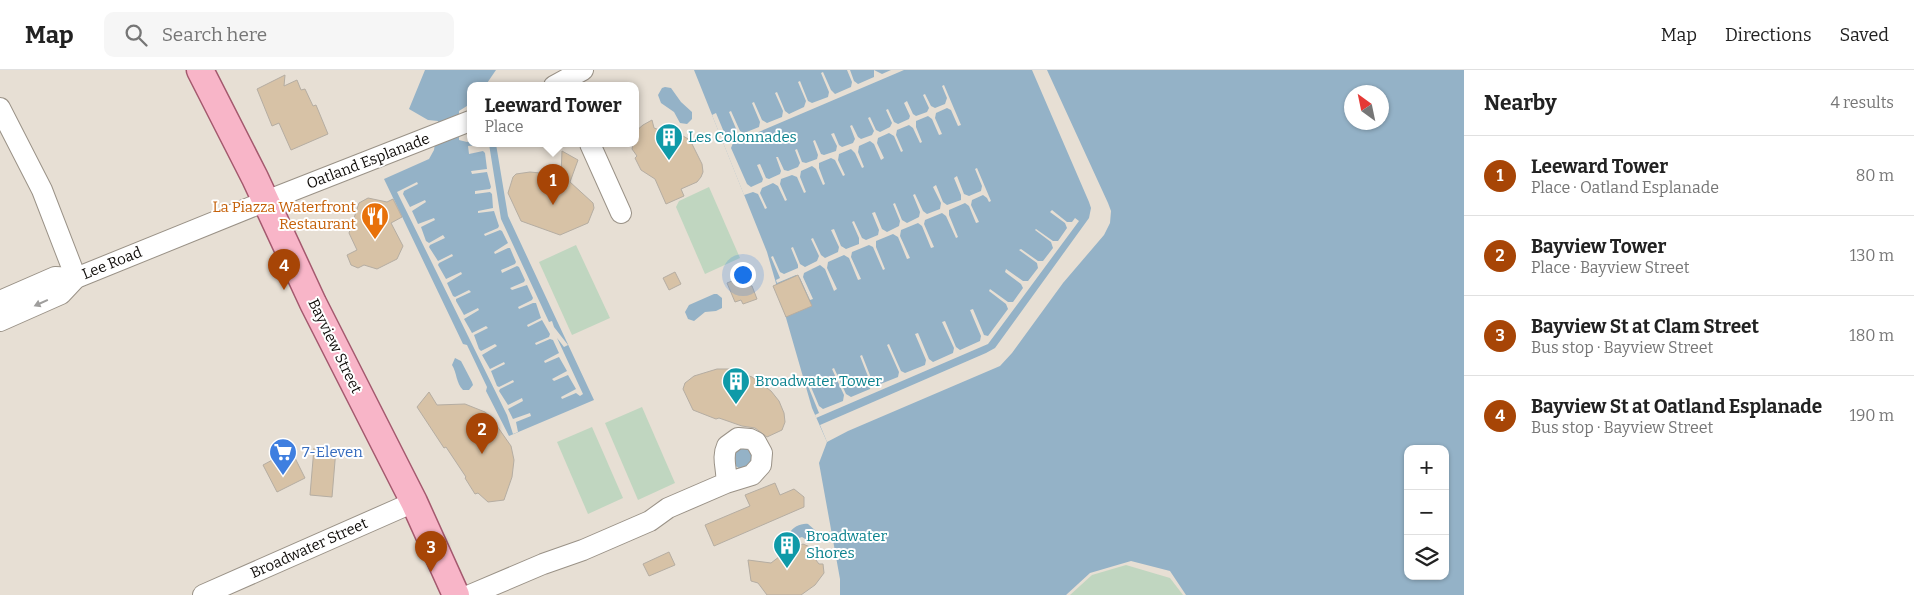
<!DOCTYPE html>
<html lang="en">
<head>
<meta charset="utf-8">
<style>
  :root { --surface:#fff; --page:#f6f6f6; --text:#222; --muted:#767676; --line:#e0e0e0; --accent:#a74506 }
  body { margin:0; font-family:Bitter,serif; background:var(--page); color:var(--text) }
  .controls { position:absolute; right:15px; bottom:15px; display:grid; overflow:hidden; border-radius:10px; box-shadow:0 1px 4px #0004 }
  .controls button { width:45px; height:45px; display:grid; place-items:center; padding:0; border:0; border-bottom:1px solid var(--line); background:var(--surface); color:var(--text); font:25px sans-serif }
  .compass { position:absolute; left:1344px; top:15px; width:45px; height:45px; border-radius:50%; background:var(--surface); box-shadow:0 1px 4px #0004; rotate:327deg }
  .you { position:absolute; left:742px; top:204px; width:18px; height:18px; margin:-12px; border:4px solid #fff; border-radius:50%; background:#1a73e8; box-shadow:0 0 0 8px #1a73e833 }
  .badge { display:grid; place-items:center; width:32px; height:32px; border-radius:50%; background:var(--accent); color:#fff; font-size:16px; font-weight:700 }
  .pin { position:absolute; translate:-50% -41px; filter:drop-shadow(0 1px 2px #0008) }
  .pin::after { content:''; position:absolute; top:26px; width:18px; height:15px; background:inherit; clip-path:polygon(0 0,100% 0,50% 100%) }
  .popup { position:absolute; left:467px; top:12px; width:172px; height:65px; box-sizing:border-box; display:grid; place-content:center; border-radius:10px; background:var(--surface); filter:drop-shadow(0 1px 4px #0005); font-size:16px; white-space:nowrap; color:var(--muted) }
  .popup b { font-size:19px; color:var(--text) }
  .popup::after { content:''; position:absolute; left:50%; top:100%; margin-left:-10px; border:10px solid transparent; border-top-color:var(--surface) }
  .list { margin:0; padding:0; list-style:none }
  h2 { display:flex; justify-content:space-between; align-items:center; height:65px; margin:0; padding:0 20px; font-size:21px }
  h2 small { font-size:16px; font-weight:400; color:var(--muted) }
  .list li { display:grid; grid-template-columns:32px 1fr auto; gap:15px; align-items:center; box-sizing:border-box; height:80px; padding:0 20px; border-top:1px solid var(--line) }
  .list b { display:block; font-size:19px; white-space:nowrap }
  .list p { margin:0; font-size:16px; white-space:nowrap; color:var(--muted) }
  .list em { font-size:16px; font-style:normal; color:var(--muted) }
  .icon { flex:none; width:28px; height:28px; fill:none; stroke:currentColor; stroke-width:2; stroke-linecap:round; stroke-linejoin:round }
  .map { position:relative; flex:none; width:1464px; height:525px; overflow:hidden }
  header { display:flex; align-items:center; gap:30px; box-sizing:border-box; height:70px; padding:0 25px; background:var(--surface); border-bottom:1px solid var(--line) }
  header strong { font-size:24px }
  nav { display:flex; gap:28px; margin-inline-start:auto; font-size:18px }
  .search { width:350px; height:45px; background:var(--page); display:flex; align-items:center; gap:12px; box-sizing:border-box; padding:0 18px; border-radius:10px; color:var(--muted); font-size:19px }
  main { display:flex }
  aside { flex:1; background:var(--surface) }
  .map>svg:first-child { display:block }
  .green { fill:#c0d6c0 }
  .water { fill:#94b2c7; fill-rule:evenodd }
  .pier { fill:#e7dfd4 }
  .building { fill:#d7c2a6; stroke:#b5ada2 }
  .lines { fill:none; stroke-linecap:round; stroke-linejoin:round }
  .minor-casing { stroke:#9a9287; stroke-width:22 }
  .major-casing { stroke:#a4596e; stroke-width:29 }
  .minor { stroke:#fff; stroke-width:20 }
  .major { stroke:#f8b5c8; stroke-width:26 }
  .oneway { fill:#9f9e9d }
  .labels { text-anchor:middle; stroke-width:4; stroke-linejoin:round; paint-order:stroke }
  .culture-label { font-size:15px; fill:#0d838f; stroke:#fff; text-anchor:start }
  .street-label { font-size:15px; fill:#0f0c09; stroke:#fff }
  .food-label { font-size:15px; fill:#c56008; stroke:#fff; text-anchor:end }
  .shop-label { font-size:15px; fill:#366cbe; stroke:#fff; text-anchor:start }
</style>
</head>
<body>
<header>
<strong>Map</strong>
<div class="search"><svg class="icon" aria-label="search" viewBox="0 0 24 24"><circle cx="10" cy="10" r="6"/><path d="M15 15l6 6"/></svg>Search here</div>
<nav><a>Map</a><a>Directions</a><a>Saved</a></nav>
</header>
<main>
<div class="map">
<svg width="1464" height="525" viewBox="0 0 1464 525">
  <rect width="100%" height="100%" fill="#e7dfd4"/>
  <g class="green">
    <polygon points="709,117 740,188 705,204 676,137 679,131"/>
    <polygon points="576,175 610,248 572,265 539,192"/>
    <polygon points="642,337 675,413 638,430 605,353"/>
    <polygon points="592,357 623,428 588,444 557,372"/>
    <polygon points="1126,495 1170,508 1183,525 1070,525 1092,505"/>
  </g>
  <g class="water">
    <polygon points="425,0 496,0 485,16 470,16 470,34 459,41 459,70 467,72 470,71 470,74 496,74 508,146 594,330 509,366 486,321 487,317 467,275 463,274 384,109 429,89 434,80 438,51 428,50 409,39"/>
    <path d="M694,0H1464V525H1186L1170,501L1131,491L1090,503L1066,525H840V509L819,393L827,372L812,338L767,182ZM1352,22H1382V52H1352ZM1408,379H1445V506H1408Z"/>
    <polygon points="665,17 671,18 681,32 692,42 692,49 687,54 680,53 674,42 661,33 658,25 662,18"/>
    <polygon points="714,224 717,224 722,228 722,238 716,241 705,242 694,251 688,249 685,242 689,235"/>
    <path d="M455,288L461,291L472,312L473,315L469,320H463C456,313 457,303 452,295Z"/>
    <polygon points="736,376 754,380 752,396 740,399 733,394"/>
    <path d="M808,454L816,461L817,468L815,471L810,472L802,467L796,469L790,463C792,457 802,453 808,454Z"/>
  </g>
  <g class="pier">
    <polygon points="847,0 850,0 854,11 858,14 874,7 874,0 882,4 891,0 904,0 733,73 731,78 747,114 751,117 762,112 763,109 757,95 760,94 766,108 769,109 780,104 781,101 776,87 778,87 784,100 788,101 798,97 800,93 795,80 797,79 802,92 806,93 817,89 818,85 813,71 815,70 821,84 824,85 836,81 837,76 831,64 834,63 839,75 842,77 853,73 855,69 850,56 852,55 858,67 861,69 872,65 874,61 868,48 870,47 876,60 880,62 890,57 892,53 886,40 888,39 894,52 898,54 909,49 910,46 904,33 907,31 913,44 916,46 927,42 929,38 923,25 925,24 931,36 935,38 945,34 947,28 942,16 944,15 961,55 958,56 951,40 947,38 936,43 935,48 942,64 939,65 932,49 928,46 916,51 916,57 922,72 920,73 913,58 909,55 897,60 896,65 903,81 901,82 894,66 889,63 878,68 877,73 884,88 881,90 874,74 870,71 859,76 858,82 864,97 862,98 855,83 851,79 839,84 838,90 845,105 843,106 835,90 831,88 819,93 819,98 825,114 823,115 816,99 812,96 801,101 800,107 806,122 804,123 797,107 792,105 781,109 780,114 787,130 785,131 778,116 773,113 762,118 760,123 767,138 765,139 758,124 753,122 744,125 712,45 716,43 726,67 731,69 736,67 737,61 729,42 731,41 740,61 744,63 759,57 760,52 752,33 754,32 762,50 767,53 782,47 783,41 775,23 777,22 785,41 789,44 804,37 806,31 798,12 800,11 808,31 812,33 828,27 829,22 821,3 823,2 831,20 835,24 851,17 852,12"/>
    <polygon points="1032,0 1047,0 1108,133 1111,141 1110,153 1104,165 1063,213 1012,283 1000,296 848,361 827,372 820,355 986,283 995,278 1089,148 1091,138 1089,132"/>
    <polygon points="489,74 501,149 549,252 552,251 554,257 568,275 564,277 557,268 583,324 580,326 576,323 562,329 561,327 576,319 568,305 554,311 552,309 567,301 559,287 545,293 544,291 559,283 553,270 550,269 536,275 535,273 549,267 550,264 542,250 528,257 527,255 541,248 536,233 533,233 519,239 518,237 532,230 533,228 527,215 512,220 510,218 524,212 525,210 519,197 517,196 502,203 501,200 515,194 516,192 510,178 508,178 495,184 494,182 508,173 502,161 500,160 485,166 484,164 498,158 499,156 494,141 478,143 478,141 493,138 492,124 490,122 475,124 475,121 490,119 491,117 487,102 472,104 471,101 487,99 485,83 483,81 469,84 468,76"/>
    <polygon points="977,98 991,131 989,132 987,128 983,125 972,130 971,135 979,152 976,153 969,136 965,133 949,140 949,145 958,167 956,168 946,146 942,143 925,150 924,154 934,177 931,178 922,156 918,153 901,160 900,166 910,188 907,189 898,167 893,164 876,171 876,177 885,199 883,200 873,177 869,175 852,182 851,187 861,209 858,210 849,188 844,185 828,192 827,198 837,219 834,221 825,199 820,195 804,203 803,207 813,229 810,230 800,208 796,205 777,213 776,210 780,208 771,187 773,186 780,202 784,204 798,198 798,195 791,178 793,177 800,194 805,197 817,191 819,186 811,169 813,168 821,185 825,188 838,182 839,177 831,160 834,159 841,176 846,179 859,174 859,168 852,152 854,151 862,168 866,170 878,165 879,160 872,143 875,142 882,159 887,162 899,156 900,151 893,134 895,133 902,150 907,153 919,147 920,142 913,125 915,124 923,141 927,144 940,139 941,133 933,117 936,115 943,132 947,135 961,130 961,125 954,108 957,106 964,124 969,126 981,121 982,116 975,99"/>
    <polygon points="417,112 418,114 404,121 403,124 410,137 425,130 426,132 412,141 418,154 434,148 435,150 421,157 426,171 429,173 443,165 445,168 430,175 429,177 438,191 452,184 453,186 439,193 438,195 446,209 461,202 462,204 447,213 453,226 455,227 469,220 471,222 456,229 456,231 464,245 478,238 479,240 464,249 472,263 486,256 488,258 474,265 479,279 481,281 495,274 497,276 482,285 490,299 504,292 505,294 491,301 497,316 499,317 513,310 514,312 500,319 499,321 508,335 522,328 523,331 508,339 513,349 530,343 531,346 516,352 518,362 513,364 507,345 397,122"/>
    <polygon points="1052,140 1067,152 1072,152 1075,148 1079,151 988,274 816,348 815,345 819,343 806,311 808,310 819,336 823,339 843,331 844,325 832,299 834,298 846,324 851,327 870,319 871,314 860,286 862,285 873,313 878,315 898,307 899,302 887,275 889,274 901,301 905,303 925,295 926,290 915,264 918,263 929,289 933,292 953,283 954,278 942,252 945,251 956,277 960,280 980,271 981,266 970,240 973,239 984,265 988,266 1008,239 1006,234 989,221 990,219 1008,232 1013,232 1023,218 1021,214 1005,202 1006,199 1023,211 1028,211 1038,198 1037,193 1019,180 1021,179 1038,191 1043,191 1053,178 1051,172 1035,160 1036,159 1053,171 1058,171 1067,158 1065,153 1050,142"/>
  </g>
  <g class="building">
    <polygon points="285,5 284,16 297,10 301,20 305,19 313,36 316,35 328,64 291,80 279,53 272,56 257,19"/>
    <polygon points="652,50 654,58 665,62 676,62 690,70 702,94 703,102 701,107 697,112 681,119 684,126 666,134 655,109 641,100 635,88 637,86 632,79 633,74 636,74 636,61 643,55"/>
    <polygon points="562,81 578,90 570,112 593,133 594,138 588,153 560,165 521,151 508,123 513,107 516,104 530,102 561,105"/>
    <polygon points="368,128 387,132 393,129 402,147 391,153 403,176 397,189 377,199 364,195 358,198 351,195 347,185 357,180 349,163 359,133"/>
    <polygon points="675,202 681,214 669,220 663,208"/>
    <polygon points="798,205 812,236 786,247 773,216"/>
    <polygon points="744,206 748,215 752,216 757,229 743,234 741,230 735,232 727,213"/>
    <polygon points="717,299 729,299 752,307 771,321 779,331 784,343 785,352 782,360 767,367 755,358 742,356 719,348 716,349 693,340 683,319 685,313 694,306"/>
    <polygon points="429,322 437,335 465,334 485,342 490,346 511,376 514,390 512,407 504,430 488,432 478,423 475,424 465,408 466,407 446,377 444,378 417,337"/>
    <polygon points="314,378 336,379 332,427 310,425"/>
    <polygon points="291,380 305,408 277,422 263,395"/>
    <polygon points="775,413 780,425 794,419 804,427 804,437 714,476 705,455 750,436 745,425"/>
    <polygon points="803,474 810,477 809,481 819,494 823,494 824,503 815,515 801,525 767,525 758,513 751,511 748,490 771,493 788,480"/>
    <polygon points="669,482 675,495 649,506 643,494"/>
  </g>
  <g class="lines">
    <g class="minor-casing">
      <g id="minor">
        <polyline points="554,16 583,0"/>
        <polyline points="0,38 42,120 76,208"/>
        <polyline points="590,74 621,143"/>
        <polyline points="0,231 55,207 76,208"/>
        <polyline points="0,251 61,224 76,208 266,131 470,51"/>
        <polyline points="203,525 414,432"/>
        <path d="M470,525L543,494L583,480L650,451L668,438L726,413L752,405L761,395L762,383L756,372L750,369L738,368L727,376C721,389 728,400 726,413"/>
      </g>
    </g>
    <g class="major-casing">
      <polyline id="major" points="200,0 255,108 313,233 414,432 456,525"/>
    </g>
    <use href="#minor" class="minor"/>
    <use href="#major" class="major"/>
  </g>
  <defs><path id="oneway-solid" d="M-6-.8H1V-3.2L6.5 0L1 3.2V.8H-6Z" transform="scale(1.25)"/></defs>
  <use class="oneway" href="#oneway-solid" transform="translate(41 233) rotate(156)"/>
  <defs>
    <g id="building-pin" transform="scale(1.4375)"><path d="M0 17L-7.5 6A9.5 9.5 0 1 1 7.5 6Z" fill="#0f9aa8" stroke="#fff"/><path d="M-4-6H4V6H1V3H-1V6H-4ZM-2.5-4.3h1.7v1.8h-1.7ZM.8-4.3h1.7v1.8H.8ZM-2.5-1h1.7V.8h-1.7ZM.8-1h1.7V.8H.8Z" fill="#fff"/></g>
    <g id="restaurant-pin" transform="scale(1.4375)"><path d="M0 17L-7.5 6A9.5 9.5 0 1 1 7.5 6Z" fill="#e8710a" stroke="#fff"/><path d="M-5-6h1v4h1v-4h1v4h1v-4h1v5L-1.5 .5V6h-2V.5L-5-1ZM5-6V6H3V1.5H1.5Q1.5-4 5-6Z" fill="#fff"/></g>
    <g id="supermarket-pin" transform="scale(1.4375)"><path d="M0 17L-7.5 6A9.5 9.5 0 1 1 7.5 6Z" fill="#3f7fe0" stroke="#fff"/><path d="M-6-5.5h2.5l.6 2H6L4.5 2H-2.5L-4.4-4H-6ZM-1.5 3.2a1.3 1.3 0 1 0 .1 0ZM3 3.2a1.3 1.3 0 1 0 .1 0Z" fill="#fff"/></g>
  </defs>
  <g fill-rule="evenodd">
    <use href="#building-pin" x="669" y="67"/>
    <use href="#restaurant-pin" x="375" y="146"/>
    <use href="#building-pin" x="736" y="311"/>
    <use href="#supermarket-pin" x="283" y="382"/>
    <use href="#building-pin" x="787" y="475"/>
  </g>
  <g class="labels">
    <g class="culture-label">
      <text x="688" y="72">Les Colonnades</text>
      <text x="755" y="316">Broadwater Tower</text>
      <text x="806" y="471">Broadwater<tspan x="806" dy="17">Shores</tspan></text>
    </g>
    <g class="street-label">
      <text transform="translate(368 91) rotate(-21)" y="5">Oatland Esplanade</text>
      <text transform="translate(112 193) rotate(-22)" y="5">Lee Road</text>
      <text transform="translate(335 276) rotate(64)" y="5">Bayview Street</text>
      <text transform="translate(309 478) rotate(-24)" y="5">Broadwater Street</text>
    </g>
    <g class="food-label">
      <text x="356" y="142">La Piazza Waterfront<tspan x="356" dy="17">Restaurant</tspan></text>
    </g>
    <g class="shop-label">
      <text x="302" y="387">7-Eleven</text>
    </g>
  </g>
</svg>
<div class="controls">
<button>+</button>
<button>−</button>
<button><svg class="icon" aria-label="layers" viewBox="0 0 24 24"><path d="M12 4l9 5-9 5-9-5zM3 14l9 5 9-5"/></svg></button>
</div>
<svg class="compass" viewBox="-18 -18 36 36"><path d="M0-13l5 13h-10z" fill="#e53935"/><path d="M0 13l5-13h-10z" fill="#767676"/></svg>
<div class="you"></div>
<div class="pin badge" style="left:553px;top:135px">1</div>
<div class="popup"><b>Leeward Tower</b>Place</div>
<div class="pin badge" style="left:482px;top:384px">2</div>
<div class="pin badge" style="left:431px;top:502px">3</div>
<div class="pin badge" style="left:284px;top:220px">4</div>
</div>
<aside>
<h2>Nearby<small>4 results</small></h2>
<ul class="list">
<li><span class="badge">1</span><div><b>Leeward Tower</b><p>Place · Oatland Esplanade</p></div><em>80 m</em></li>
<li><span class="badge">2</span><div><b>Bayview Tower</b><p>Place · Bayview Street</p></div><em>130 m</em></li>
<li><span class="badge">3</span><div><b>Bayview St at Clam Street</b><p>Bus stop · Bayview Street</p></div><em>180 m</em></li>
<li><span class="badge">4</span><div><b>Bayview St at Oatland Esplanade</b><p>Bus stop · Bayview Street</p></div><em>190 m</em></li>
</ul>
</aside>
</main>
</body>
</html>
